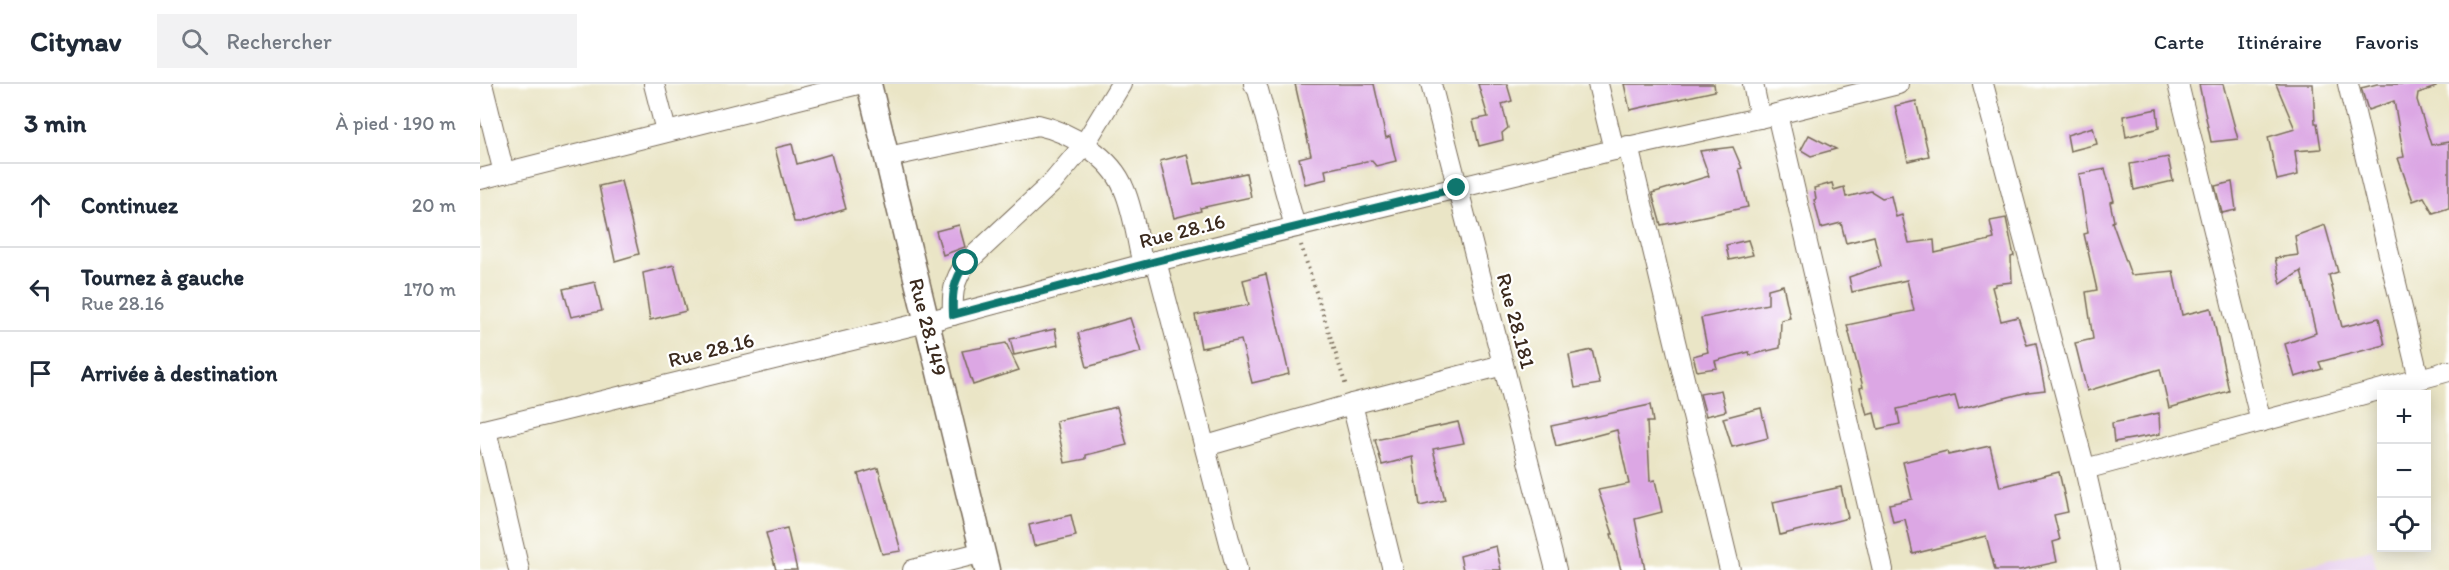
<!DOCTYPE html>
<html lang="fr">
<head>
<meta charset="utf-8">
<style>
  :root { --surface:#fff; --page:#f2f2f3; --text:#1f2937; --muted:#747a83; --line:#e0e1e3 }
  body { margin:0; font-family:Itim,sans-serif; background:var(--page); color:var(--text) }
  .controls { position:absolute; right:18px; bottom:18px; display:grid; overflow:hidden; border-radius:0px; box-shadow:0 3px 15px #0003 }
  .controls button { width:54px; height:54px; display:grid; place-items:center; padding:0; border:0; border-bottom:2px solid var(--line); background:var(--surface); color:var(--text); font:30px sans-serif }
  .stop { position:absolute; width:18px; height:18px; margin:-14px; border:4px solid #0f766e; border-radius:50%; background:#fff }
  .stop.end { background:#0f766e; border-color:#fff; box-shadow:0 2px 6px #0008 }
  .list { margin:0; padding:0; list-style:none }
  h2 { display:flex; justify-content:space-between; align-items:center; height:78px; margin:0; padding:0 24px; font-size:26px }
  h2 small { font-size:20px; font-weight:400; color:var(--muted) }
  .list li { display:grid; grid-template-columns:39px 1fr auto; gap:18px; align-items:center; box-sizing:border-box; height:84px; padding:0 24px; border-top:2px solid var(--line) }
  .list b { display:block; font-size:22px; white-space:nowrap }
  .list p { margin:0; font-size:20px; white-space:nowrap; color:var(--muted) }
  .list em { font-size:20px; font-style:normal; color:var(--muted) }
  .icon { flex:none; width:33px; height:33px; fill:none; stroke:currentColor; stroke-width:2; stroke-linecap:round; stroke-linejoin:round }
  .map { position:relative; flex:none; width:1969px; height:486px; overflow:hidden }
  header { display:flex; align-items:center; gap:36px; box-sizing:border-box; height:84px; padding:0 30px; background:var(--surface); border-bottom:2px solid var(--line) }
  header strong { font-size:28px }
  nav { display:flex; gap:33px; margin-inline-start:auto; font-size:21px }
  .search { width:420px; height:54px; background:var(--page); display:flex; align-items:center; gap:15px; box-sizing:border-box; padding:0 21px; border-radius:0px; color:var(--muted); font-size:22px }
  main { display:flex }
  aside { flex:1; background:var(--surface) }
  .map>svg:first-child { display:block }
  .built { fill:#e8d2ee }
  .building { fill:#dca7e4 }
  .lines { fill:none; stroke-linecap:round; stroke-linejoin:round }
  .minor-casing { stroke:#786b59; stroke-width:22 }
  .tertiary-casing { stroke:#786b59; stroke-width:27 }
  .path { stroke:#786b59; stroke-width:4; stroke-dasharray:1.5 4.5; stroke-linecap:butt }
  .minor { stroke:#fff; stroke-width:20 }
  .tertiary { stroke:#fff; stroke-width:24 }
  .route { stroke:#0f766e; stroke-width:8 }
  .labels { text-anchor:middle; stroke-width:4.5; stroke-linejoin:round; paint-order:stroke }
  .street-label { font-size:21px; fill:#3b2a1e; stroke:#fff }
</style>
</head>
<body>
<header>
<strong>Citynav</strong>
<div class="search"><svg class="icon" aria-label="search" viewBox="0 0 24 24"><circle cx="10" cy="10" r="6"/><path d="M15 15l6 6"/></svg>Rechercher</div>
<nav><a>Carte</a><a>Itinéraire</a><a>Favoris</a></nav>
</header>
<main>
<aside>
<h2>3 min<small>À pied · 190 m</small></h2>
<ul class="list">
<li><svg class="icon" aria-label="ahead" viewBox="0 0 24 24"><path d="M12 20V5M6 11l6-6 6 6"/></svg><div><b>Continuez</b></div><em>20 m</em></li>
<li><svg class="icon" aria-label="left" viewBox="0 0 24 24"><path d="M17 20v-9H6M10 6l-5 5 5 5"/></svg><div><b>Tournez à gauche</b><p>Rue 28.16</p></div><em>170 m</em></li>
<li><svg class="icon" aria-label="arrive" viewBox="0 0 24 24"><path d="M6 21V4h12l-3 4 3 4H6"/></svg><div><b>Arrivée à destination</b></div></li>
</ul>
</aside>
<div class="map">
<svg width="1969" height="486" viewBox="0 0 1969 486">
  <rect width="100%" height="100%" fill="#fff"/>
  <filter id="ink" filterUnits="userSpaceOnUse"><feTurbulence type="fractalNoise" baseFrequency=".0167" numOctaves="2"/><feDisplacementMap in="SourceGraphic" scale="12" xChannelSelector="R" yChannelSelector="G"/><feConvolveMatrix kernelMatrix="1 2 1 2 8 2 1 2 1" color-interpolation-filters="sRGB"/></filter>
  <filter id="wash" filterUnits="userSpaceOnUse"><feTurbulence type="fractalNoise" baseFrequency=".008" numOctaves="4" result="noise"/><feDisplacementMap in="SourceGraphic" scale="24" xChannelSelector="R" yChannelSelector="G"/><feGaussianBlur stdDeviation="1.35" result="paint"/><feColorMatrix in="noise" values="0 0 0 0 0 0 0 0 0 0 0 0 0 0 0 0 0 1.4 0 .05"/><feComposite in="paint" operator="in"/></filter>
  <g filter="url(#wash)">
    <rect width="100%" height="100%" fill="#eae5c6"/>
    <polygon class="built" points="1892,465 1897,486 1807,486"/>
    <g id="blocks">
      <g class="building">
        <polygon points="815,0 894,0 906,54 910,52 916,77 896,82 891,76 845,86 847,95 825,100 819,74 831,71"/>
        <polygon points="998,0 1027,0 1032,17 1022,20 1028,44 1022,49 1023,56 999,62 993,36 1008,33"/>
        <polygon points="1144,0 1234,0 1235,7 1150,26"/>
        <polygon points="1719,0 1743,0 1758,55 1731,58"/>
        <polygon points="1796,0 1833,0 1835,39 1837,39 1841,65 1815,67 1818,91 1797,96 1788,53 1815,45"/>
        <polygon points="1897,0 1955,0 1956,3 1938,9 1937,16 1951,61 1969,58 1969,124 1953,129 1944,113 1933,117 1918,74 1924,73 1914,17 1888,26 1883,10 1881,4"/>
        <polygon points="1436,17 1449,72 1428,77 1415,22"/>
        <polygon points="1677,25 1679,44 1646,53 1643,32"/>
        <polygon points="1613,43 1617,60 1590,67 1587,51"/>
        <polygon points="1329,51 1356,65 1331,72 1321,66"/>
        <polygon points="312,60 317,80 351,70 366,125 326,138 314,138 295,64"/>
        <polygon points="1253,63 1262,84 1259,85 1268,123 1181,141 1172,109 1229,92 1220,67"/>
        <polygon points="707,70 714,100 766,89 771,113 720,124 721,127 694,134 680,77"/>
        <polygon points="1688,73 1693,97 1654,106 1650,80"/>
        <polygon points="1625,85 1634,117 1630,118 1634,137 1632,138 1651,191 1693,187 1702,231 1731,224 1749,307 1689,324 1680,285 1607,307 1595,259 1613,255 1606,208 1617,206 1604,150 1608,149 1599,90"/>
        <polygon points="141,97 159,170 135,177 119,102"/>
        <polygon points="1752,98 1756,126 1742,129 1735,102"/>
        <polygon points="1352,99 1354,106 1364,103 1366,113 1391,107 1402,114 1411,112 1416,133 1422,131 1429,159 1454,156 1455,169 1514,155 1510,137 1526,134 1534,172 1531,173 1532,198 1515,200 1515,202 1512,203 1521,237 1538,233 1547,261 1556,259 1565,306 1548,308 1479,326 1475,312 1417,325 1420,340 1398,345 1394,329 1387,331 1380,304 1383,303 1367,241 1434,227 1427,196 1372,208 1369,193 1401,182 1394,152 1366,159 1361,139 1341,144 1334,116 1336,115 1334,104"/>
        <polygon points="479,141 485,163 463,171 456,147"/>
        <polygon points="1845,141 1858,188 1849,191 1862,243 1899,234 1905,261 1839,278 1842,285 1815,293 1805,260 1836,249 1821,187 1801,200 1795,174 1818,171 1815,152"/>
        <polygon points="1268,156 1273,171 1249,176 1246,161"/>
        <polygon points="194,181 206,227 170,236 163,189"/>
        <polygon points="786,190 809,290 772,299 761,256 721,264 715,231 769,221 763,196"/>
        <polygon points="115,198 122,227 91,233 83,205"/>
        <polygon points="1303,201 1310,234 1301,236 1300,264 1270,271 1269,268 1235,277 1237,284 1217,287 1213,272 1228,268 1221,234 1288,220 1288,205"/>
        <polygon points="650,234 661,268 607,283 598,249"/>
        <polygon points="575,245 578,261 534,271 530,255"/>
        <polygon points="526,259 539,286 493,301 482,267"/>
        <polygon points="1112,266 1120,300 1095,304 1089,271"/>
        <polygon points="1241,306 1246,327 1226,332 1220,310"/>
        <polygon points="1170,321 1173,338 1167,338 1170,397 1175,396 1182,428 1155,435 1165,486 1141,486 1131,450 1133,450 1118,406 1149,400 1137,346 1076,362 1071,342"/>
        <polygon points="637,323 647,361 606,371 606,375 585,379 576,337"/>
        <polygon points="1281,324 1288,354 1252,363 1243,334"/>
        <polygon points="1679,329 1680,350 1634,358 1632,339"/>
        <polygon points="978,338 984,359 953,365 965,416 940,422 933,373 902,381 895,356"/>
        <polygon points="1510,362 1520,403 1579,388 1588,428 1574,431 1580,456 1573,458 1577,478 1540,486 1515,486 1506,452 1433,470 1425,435 1413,438 1409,420 1432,415 1423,378 1467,367 1468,371"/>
        <polygon points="398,384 421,467 402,470 378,390"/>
        <polygon points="1361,403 1368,434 1300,451 1293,418"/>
        <polygon points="591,431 596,452 554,462 549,441"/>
        <polygon points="307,444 317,486 296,486 286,449"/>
        <polygon points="1016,462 1021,486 983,486 980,472"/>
      </g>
    </g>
  </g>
  <g filter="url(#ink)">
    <use href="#blocks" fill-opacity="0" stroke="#786b59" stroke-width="1.5"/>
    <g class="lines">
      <g class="minor-casing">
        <g id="minor">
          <polyline points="2,0 24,89"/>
          <polyline points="174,0 186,47"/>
          <polyline points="774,0 778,6 815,143"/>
          <polyline points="951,0 1076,486"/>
          <polyline points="1118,0 1134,66"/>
          <polyline points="1273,0 1280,34"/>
          <polyline points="1503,0 1605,385 1628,486"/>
          <polyline points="1698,0 1781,338"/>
          <polyline points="1868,0 1939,295"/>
          <polyline points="1297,30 1403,486"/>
          <polyline points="1148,62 1250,486"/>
          <path d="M408,73L558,41C590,48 632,73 644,105C654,128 657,157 663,181"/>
          <polyline points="0,95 378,0"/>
          <polyline points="676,177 757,486"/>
          <path d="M473,231C472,210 473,197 486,179L573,98L604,61L641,0"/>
          <polyline points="872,320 913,486"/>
          <polyline points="6,346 39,486"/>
          <polyline points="0,347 446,238 676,177 1134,66 1297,30 1418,0"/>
          <polyline points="726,362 872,320 1023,281"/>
          <polyline points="1605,385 1969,287"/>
          <polyline points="433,486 503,468"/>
        </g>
      </g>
      <g class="tertiary-casing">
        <polyline id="tertiary" points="389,0 507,486"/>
      </g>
      <polyline class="path" points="821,161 866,302"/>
      <use href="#minor" class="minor"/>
      <use href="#tertiary" class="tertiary"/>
    </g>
  </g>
  <g class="lines" filter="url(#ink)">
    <path class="route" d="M486,179C473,197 472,210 473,231L676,177L977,104"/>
  </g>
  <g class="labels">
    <g class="street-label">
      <text transform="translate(702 147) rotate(-14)" y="7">Rue 28.16</text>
      <text transform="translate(1036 237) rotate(75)" y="7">Rue 28.181</text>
      <text transform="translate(448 243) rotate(76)" y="7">Rue 28.149</text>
      <text transform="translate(231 266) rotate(-14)" y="7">Rue 28.16</text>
    </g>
  </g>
</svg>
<div class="controls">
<button>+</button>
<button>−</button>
<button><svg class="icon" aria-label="locate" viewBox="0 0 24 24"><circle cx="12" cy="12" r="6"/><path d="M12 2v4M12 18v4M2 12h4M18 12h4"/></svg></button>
</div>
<div class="stop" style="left:486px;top:179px"></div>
<div class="stop end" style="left:977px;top:104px"></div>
</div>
</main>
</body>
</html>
